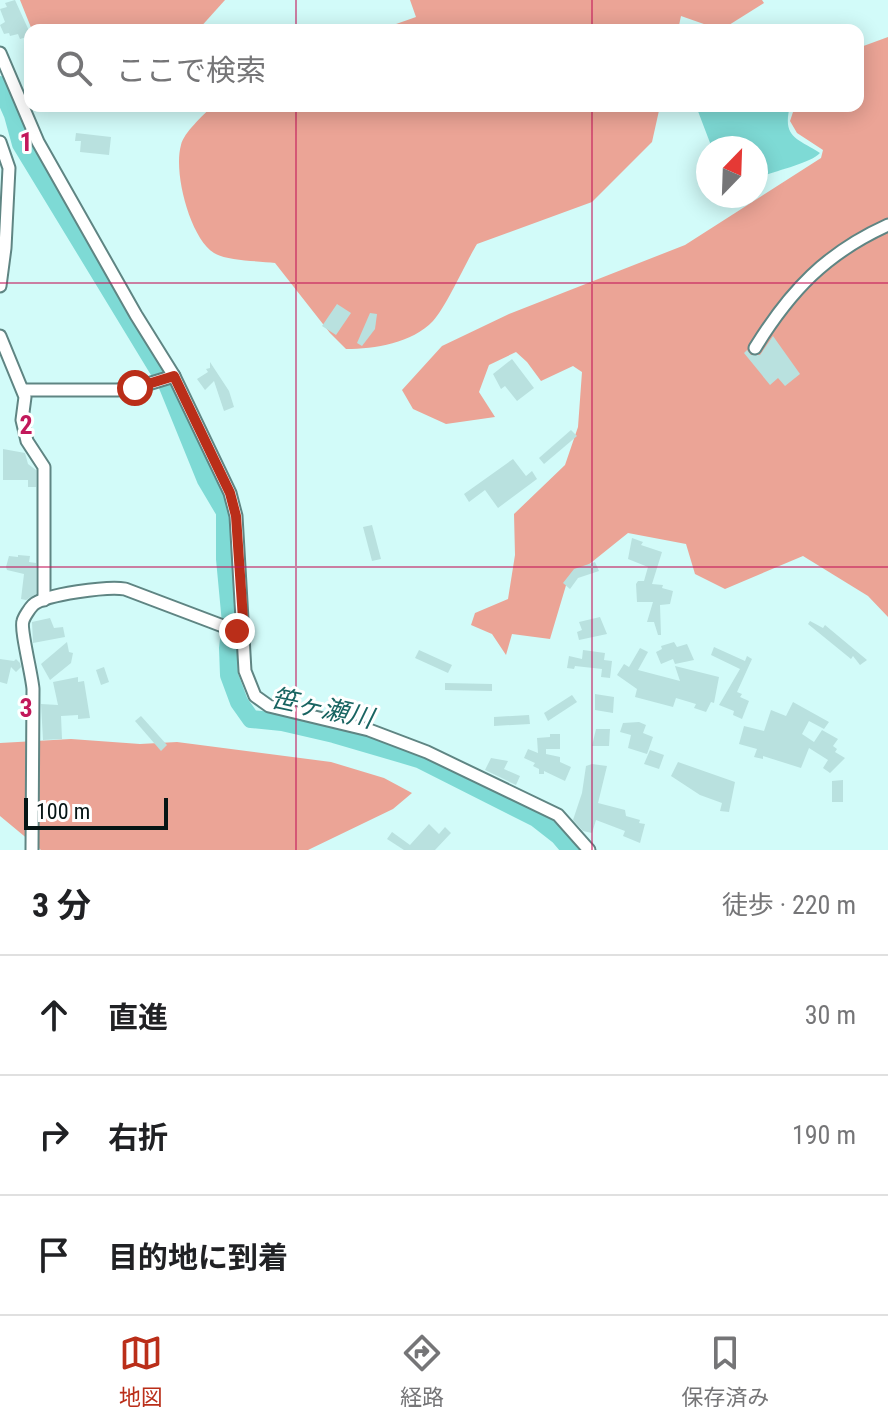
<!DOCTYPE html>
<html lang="ja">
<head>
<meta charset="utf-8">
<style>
  :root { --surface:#fff; --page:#f2f2f2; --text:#202124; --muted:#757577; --line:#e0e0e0; --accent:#ba2e19 }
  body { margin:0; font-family:"Roboto Condensed","Noto Sans JP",sans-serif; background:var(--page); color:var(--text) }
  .compass { position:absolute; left:696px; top:136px; width:72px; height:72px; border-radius:50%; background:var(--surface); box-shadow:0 4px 20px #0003; rotate:23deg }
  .scale { position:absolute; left:24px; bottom:20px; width:144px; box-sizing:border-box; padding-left:8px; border:4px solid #061515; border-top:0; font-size:22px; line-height:28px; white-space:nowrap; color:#061515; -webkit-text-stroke:6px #fff; paint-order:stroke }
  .stop { position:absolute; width:24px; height:24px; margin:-18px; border:6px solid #ba2e19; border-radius:50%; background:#fff }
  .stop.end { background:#ba2e19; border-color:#fff; box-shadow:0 2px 8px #0008 }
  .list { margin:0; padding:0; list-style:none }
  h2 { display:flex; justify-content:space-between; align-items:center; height:104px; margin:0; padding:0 32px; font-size:34px }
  h2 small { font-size:26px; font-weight:400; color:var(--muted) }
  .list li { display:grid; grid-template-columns:52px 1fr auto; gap:24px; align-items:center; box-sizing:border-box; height:120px; padding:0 32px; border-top:2px solid var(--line) }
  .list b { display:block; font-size:30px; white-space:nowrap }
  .list em { font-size:26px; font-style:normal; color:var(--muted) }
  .icon { flex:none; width:44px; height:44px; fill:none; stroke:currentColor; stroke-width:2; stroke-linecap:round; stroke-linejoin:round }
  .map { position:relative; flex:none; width:888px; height:850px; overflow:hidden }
  .search { position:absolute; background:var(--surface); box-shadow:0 4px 20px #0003; left:24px; right:24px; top:24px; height:88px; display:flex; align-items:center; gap:20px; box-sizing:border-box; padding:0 28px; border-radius:16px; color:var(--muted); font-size:30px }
  .sheet { height:464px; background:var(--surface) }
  nav { display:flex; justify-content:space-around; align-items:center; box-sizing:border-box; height:112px; border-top:2px solid var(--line); background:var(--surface); font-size:22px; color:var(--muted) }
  nav a { display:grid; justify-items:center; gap:4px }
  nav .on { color:var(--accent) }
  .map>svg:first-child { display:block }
  .forest { fill:#eba496 }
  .water { fill:#7edad5 }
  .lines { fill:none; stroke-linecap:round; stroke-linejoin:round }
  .river { stroke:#7edad5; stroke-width:18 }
  .building { fill:#b9e1df }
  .minor-casing { stroke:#5f8583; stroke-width:15 }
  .minor { stroke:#fff; stroke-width:11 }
  .route { stroke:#ba2e19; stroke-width:10 }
  .grid { fill:none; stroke:#c2185b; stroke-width:2; stroke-opacity:0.55 }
  .labels { text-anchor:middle; stroke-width:6; stroke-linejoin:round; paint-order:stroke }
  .water-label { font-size:26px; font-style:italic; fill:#186461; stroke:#fff }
  .grid-label { font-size:26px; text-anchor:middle; font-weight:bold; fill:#c2185b; stroke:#fff; stroke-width:6; stroke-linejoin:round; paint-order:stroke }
</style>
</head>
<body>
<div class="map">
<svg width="888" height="850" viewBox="0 0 888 850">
  <rect width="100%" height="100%" fill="#d2fbf9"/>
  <g class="forest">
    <polygon points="20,0 225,0 198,30 32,30"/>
    <polygon points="410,0 762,0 764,3 721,30 681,16 678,30 379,30 416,17"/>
    <polygon points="888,37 888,617 868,596 803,556 725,589 695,574 686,544 628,533 567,582 550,639 512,634 506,655 492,634 471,625 475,613 508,599 515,555 514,514 565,465 578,427 582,372 573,366 541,381 527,362 516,352 489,365 479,392 495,417 446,424 413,409 402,390 442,346 509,314 685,245 821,158 823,150 797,133 790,121 795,106 858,106 858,48"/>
    <path d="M212,106H660L652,142L592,202L477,244C466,262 446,307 433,321C412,343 375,349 346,349L330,333L275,263C260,261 226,261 214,253C190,238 173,172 181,145C184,132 203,116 212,106Z"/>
    <polygon points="71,739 140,744 177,742 331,762 384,778 412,793 393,809 308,850 41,850 0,816 0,743"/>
  </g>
  <path class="water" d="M696,106H790C782,138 797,138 820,153C810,164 772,171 756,179V148H712Z"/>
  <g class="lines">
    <polyline class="river" points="0,85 13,115 21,144 167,384 206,480 225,512 225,559 231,623 228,648 229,675 239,702 251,719 282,722 334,734 419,759 536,818 559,836 571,850"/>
  </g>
  <g class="building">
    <polygon points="15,0 30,33 30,36 20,39 18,34 10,36 9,33 4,34 0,25 5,22 0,9 7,7 5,3"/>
    <polygon points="76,133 111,137 109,155 80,152 81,141 75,141"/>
    <polygon points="337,304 351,313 336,335 322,326"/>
    <polygon points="370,313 377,314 375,329 362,346 357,343"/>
    <polygon points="773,336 800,374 785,386 778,378 770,385 744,353 747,350 751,355 760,355"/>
    <polygon points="512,359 534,388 517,401 505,386 501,389 493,374"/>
    <polygon points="210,362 229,391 234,407 224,411 214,381 205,390 197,379 208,372 206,369 210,368"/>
    <polygon points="571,430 577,436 544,464 539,458"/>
    <polygon points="3,449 25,453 28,464 36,470 36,487 28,487 28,480 3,480"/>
    <polygon points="513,459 526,476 532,471 537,479 498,508 485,490 469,502 464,494"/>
    <polygon points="372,525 381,559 372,561 363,527"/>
    <polygon points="632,538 643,542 641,545 662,552 652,584 663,585 662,588 673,591 670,604 660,605 661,635 658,635 654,622 647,622 653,602 637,602 636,584 638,581 644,581 648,567 628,559"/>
    <polygon points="18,555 30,556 29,562 36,563 36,594 26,600 21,599 24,574 7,570 6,567 9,556 18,557"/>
    <polygon points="595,562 599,571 578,578 570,589 563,583 574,569"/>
    <polygon points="600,617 607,634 579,640 577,632 582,630 579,622"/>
    <polygon points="50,618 54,628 63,627 65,637 33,643 32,622"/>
    <polygon points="810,621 823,628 825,625 867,660 860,665 853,656 851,659 808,624"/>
    <polygon points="67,642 69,652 73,653 71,663 50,680 41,664"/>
    <polygon points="674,642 677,647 687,644 694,660 675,664 673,659 661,664 656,652 662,649 661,646"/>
    <polygon points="714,647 745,661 747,656 752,659 737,692 742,694 740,697 749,701 742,719 733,715 734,711 719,705 740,669 711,655"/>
    <polygon points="640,648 648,652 638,670 680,681 675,666 719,677 714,703 711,702 706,712 694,708 696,704 676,698 673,707 635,697 637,689 617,675 624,664 629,667"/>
    <polygon points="419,650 452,665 448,673 415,658"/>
    <polygon points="583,650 605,653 604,660 612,661 610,678 601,677 602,669 575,666 574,669 567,668 569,656 582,659"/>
    <polygon points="0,659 14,661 16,659 20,663 21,667 16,672 11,667 7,684 0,682"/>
    <polygon points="104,667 109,682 101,685 96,670"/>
    <polygon points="78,677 78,682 84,681 90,718 78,719 78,715 61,716 62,739 43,740 41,704 58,705 53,682"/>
    <polygon points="445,683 492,684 492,691 445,690"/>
    <polygon points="595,694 614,697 613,713 595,710"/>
    <polygon points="572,695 577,702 548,721 544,713"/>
    <polygon points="793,702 829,722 824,729 809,721 802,734 814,742 822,730 838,739 833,746 837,749 835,752 845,758 830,773 823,768 828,760 809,748 801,768 763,756 763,759 754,757 757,749 739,744 744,726 764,731 771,710 786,716"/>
    <polygon points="529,715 530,724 494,726 494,717"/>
    <polygon points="141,716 167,745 161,751 135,721"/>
    <polygon points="639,722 646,725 643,733 653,737 647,754 628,748 631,735 620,732 623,723"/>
    <polygon points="596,729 610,729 609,746 592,746"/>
    <polygon points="550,734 560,734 560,749 546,749 546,754 560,757 560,762 571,767 565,781 544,771 544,774 539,774 539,769 533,766 535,763 524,758 528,749 538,753 537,738 550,737"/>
    <polygon points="650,750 664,755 659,769 644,764"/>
    <polygon points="491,758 508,761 504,769 520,776 516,785 485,770"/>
    <polygon points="678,762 735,782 729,812 720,811 722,803 700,795 671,776"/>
    <polygon points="592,764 607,766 598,803 625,810 626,816 640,820 639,823 645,824 640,843 623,836 625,831 596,820 592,833 583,831 573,820 582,793 586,766"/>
    <polygon points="843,780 843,802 832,802 832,781"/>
    <polygon points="429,824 439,834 445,827 451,833 435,850 404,850 387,839 392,832 410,845"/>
  </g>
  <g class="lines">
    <g class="minor-casing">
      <g id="minor">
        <polyline points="0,53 38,142 136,315 174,376 230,493 236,516 245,671 255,696 269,706 369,730 427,752 558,815 589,850"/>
        <polyline points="0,142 9,168 5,248 0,286"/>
        <polyline points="0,336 25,397 22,420 27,441 44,467 44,600"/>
        <path d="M755,348C790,291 826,253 888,225"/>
        <polyline points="23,390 117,390 135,388 174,376"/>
        <path d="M32,850L33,689C32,675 20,629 23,621C24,617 30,608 33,605C45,594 109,586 125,589L244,634"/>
      </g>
    </g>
    <use href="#minor" class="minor"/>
  </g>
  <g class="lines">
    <polyline class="route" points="135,388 174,376 230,493 236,516 244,634 237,631"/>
  </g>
  <path class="grid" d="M296,0V30M592,0V30M296,106V850M592,106V850M0,283H888M0,567H888"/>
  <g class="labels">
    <g class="water-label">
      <text transform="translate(322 708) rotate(12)" y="9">笹ヶ瀬川</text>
    </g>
  </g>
  <g class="grid-label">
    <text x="26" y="151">1</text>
    <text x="26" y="434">2</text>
    <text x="26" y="717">3</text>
  </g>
</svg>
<svg class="compass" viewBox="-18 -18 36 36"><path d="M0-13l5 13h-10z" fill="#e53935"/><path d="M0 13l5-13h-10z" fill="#757577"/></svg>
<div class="scale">100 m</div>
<div class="stop" style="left:135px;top:388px"></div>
<div class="stop end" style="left:237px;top:631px"></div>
<div class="search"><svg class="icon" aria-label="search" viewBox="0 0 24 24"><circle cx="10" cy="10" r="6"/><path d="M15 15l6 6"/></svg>ここで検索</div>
</div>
<section class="sheet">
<h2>3 分<small>徒歩 · 220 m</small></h2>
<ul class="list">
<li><svg class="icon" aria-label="ahead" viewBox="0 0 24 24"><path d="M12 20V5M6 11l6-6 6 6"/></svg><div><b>直進</b></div><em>30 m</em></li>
<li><svg class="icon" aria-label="right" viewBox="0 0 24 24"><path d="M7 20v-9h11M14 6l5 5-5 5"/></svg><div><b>右折</b></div><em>190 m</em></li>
<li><svg class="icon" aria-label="arrive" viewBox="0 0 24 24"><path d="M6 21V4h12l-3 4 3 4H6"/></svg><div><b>目的地に到着</b></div></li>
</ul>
</section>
<nav>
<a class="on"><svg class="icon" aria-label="map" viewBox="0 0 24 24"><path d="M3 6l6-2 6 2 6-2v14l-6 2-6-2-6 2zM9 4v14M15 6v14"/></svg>地図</a>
<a><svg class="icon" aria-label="directions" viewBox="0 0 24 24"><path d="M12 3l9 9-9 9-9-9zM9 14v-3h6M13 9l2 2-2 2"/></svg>経路</a>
<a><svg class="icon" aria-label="saved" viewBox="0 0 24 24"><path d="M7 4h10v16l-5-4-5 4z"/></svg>保存済み</a>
</nav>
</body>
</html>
